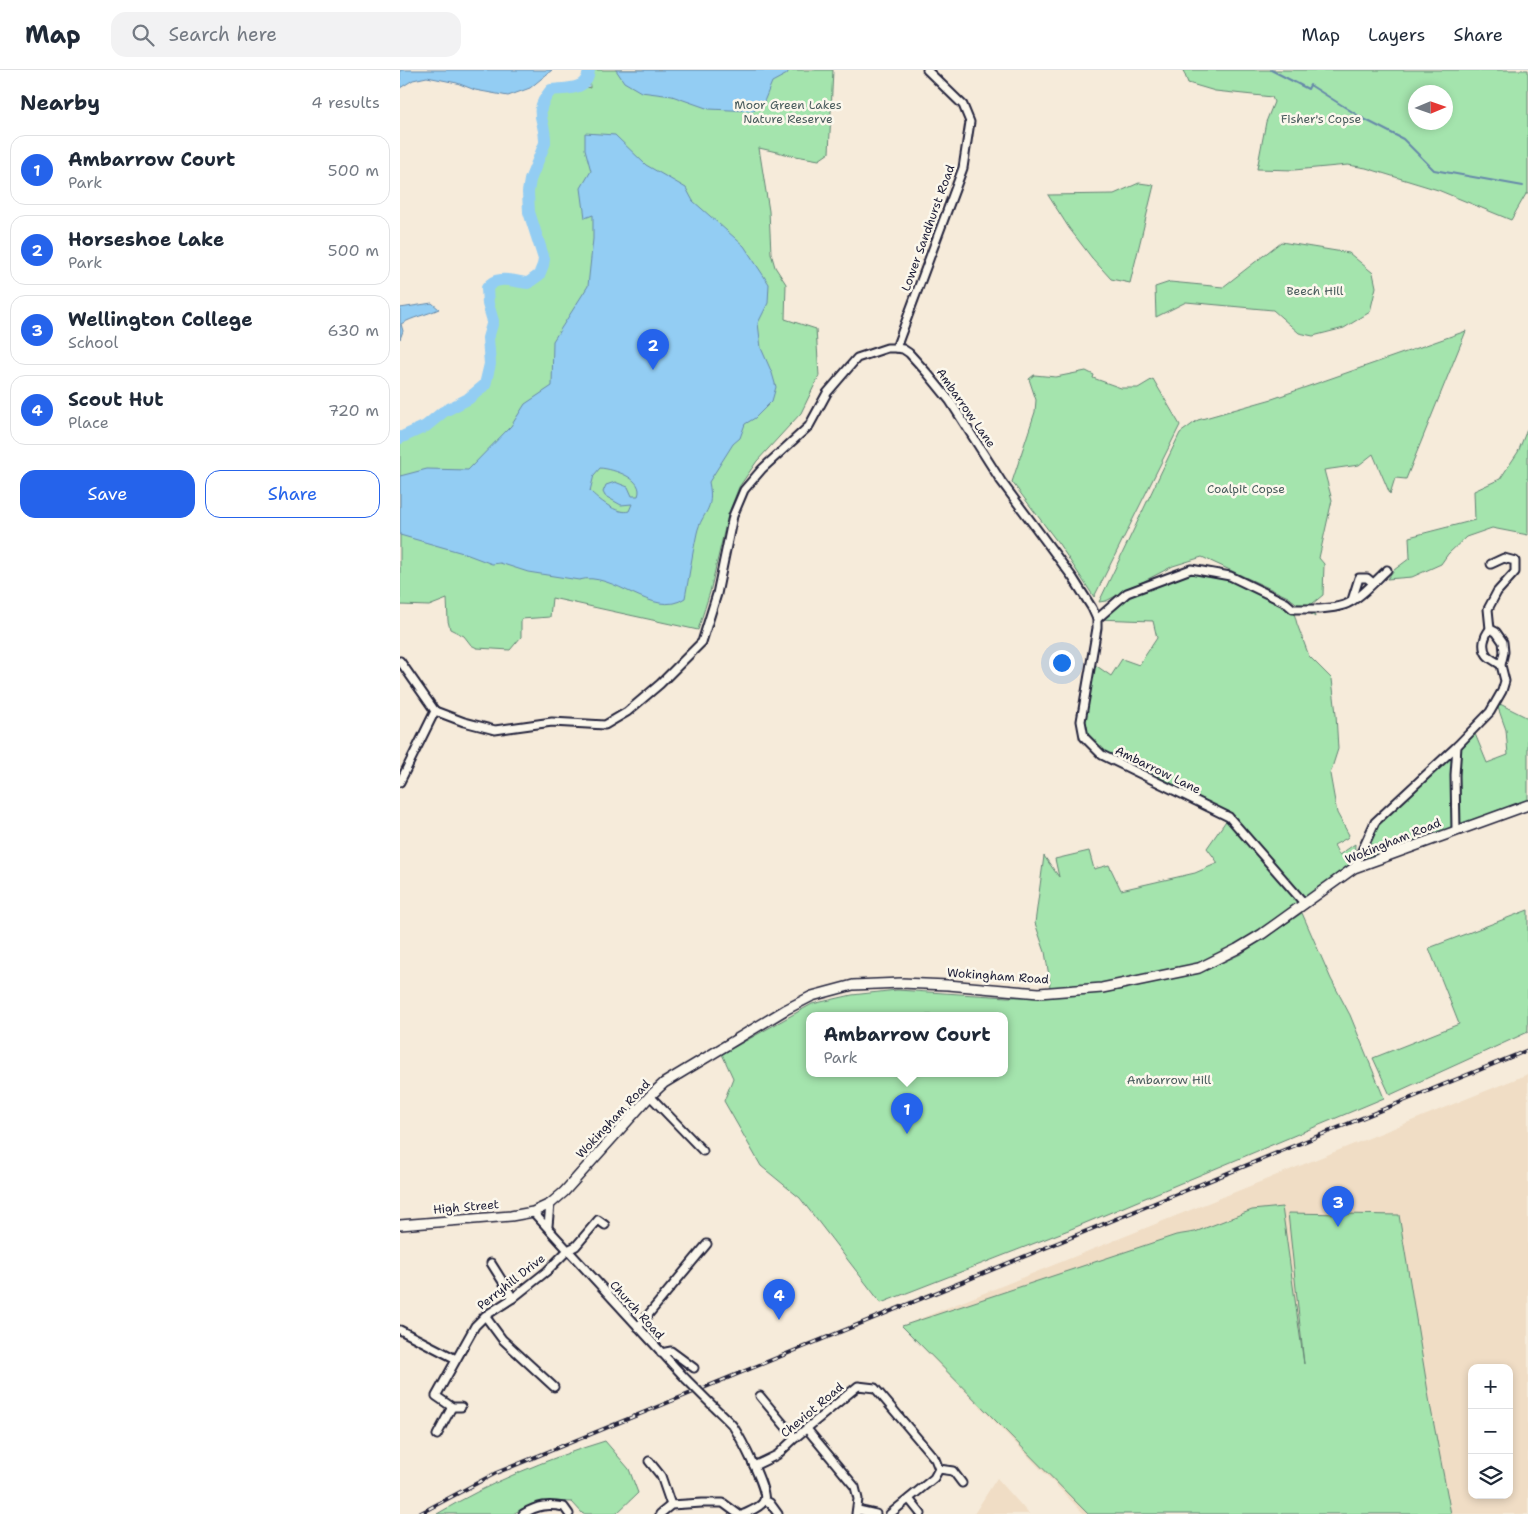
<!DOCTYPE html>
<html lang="en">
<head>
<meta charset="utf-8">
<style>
  :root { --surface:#fff; --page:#f2f2f3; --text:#1f2937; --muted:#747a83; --line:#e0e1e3; --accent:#2563eb }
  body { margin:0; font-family:"Shantell Sans",sans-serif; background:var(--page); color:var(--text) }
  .controls { position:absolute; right:15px; bottom:15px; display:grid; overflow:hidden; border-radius:10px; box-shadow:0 2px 8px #0003 }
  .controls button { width:45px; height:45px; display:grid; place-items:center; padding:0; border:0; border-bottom:1px solid var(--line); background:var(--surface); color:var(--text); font:25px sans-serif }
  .compass { position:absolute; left:1008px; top:15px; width:45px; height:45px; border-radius:50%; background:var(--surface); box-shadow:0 2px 8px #0003; rotate:88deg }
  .you { position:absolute; left:661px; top:592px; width:18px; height:18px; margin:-12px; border:4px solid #fff; border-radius:50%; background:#1a73e8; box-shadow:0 0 0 8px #1a73e833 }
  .badge { display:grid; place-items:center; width:32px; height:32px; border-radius:50%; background:var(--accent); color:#fff; font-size:16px; font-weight:700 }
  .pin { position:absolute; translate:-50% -41px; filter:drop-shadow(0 1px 2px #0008) }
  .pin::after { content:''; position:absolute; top:26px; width:18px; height:15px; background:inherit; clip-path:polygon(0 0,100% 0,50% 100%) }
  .popup { position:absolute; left:406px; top:942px; width:202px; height:65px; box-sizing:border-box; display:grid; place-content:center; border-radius:10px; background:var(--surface); filter:drop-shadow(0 1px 4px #0005); font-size:16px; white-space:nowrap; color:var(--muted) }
  .popup b { font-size:19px; color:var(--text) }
  .popup::after { content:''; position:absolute; left:50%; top:100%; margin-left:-10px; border:10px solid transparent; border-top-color:var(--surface) }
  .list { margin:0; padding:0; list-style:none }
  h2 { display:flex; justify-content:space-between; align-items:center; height:65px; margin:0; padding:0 20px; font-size:21px }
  h2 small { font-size:16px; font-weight:400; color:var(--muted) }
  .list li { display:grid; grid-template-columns:32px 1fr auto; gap:15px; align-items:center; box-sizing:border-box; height:70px; margin:0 10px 10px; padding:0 10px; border:1px solid var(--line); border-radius:15px }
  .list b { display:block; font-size:19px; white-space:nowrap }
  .list p { margin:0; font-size:16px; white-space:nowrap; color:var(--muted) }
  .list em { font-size:16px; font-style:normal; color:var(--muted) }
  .actions { display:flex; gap:10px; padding:15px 20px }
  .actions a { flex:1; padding:11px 0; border:1px solid var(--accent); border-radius:15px; text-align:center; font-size:18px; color:var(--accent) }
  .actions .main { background:var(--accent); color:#fff }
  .icon { flex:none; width:28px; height:28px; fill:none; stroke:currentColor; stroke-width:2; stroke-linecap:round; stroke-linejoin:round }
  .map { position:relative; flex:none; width:1128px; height:1444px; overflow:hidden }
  header { display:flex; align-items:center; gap:30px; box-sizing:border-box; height:70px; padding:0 25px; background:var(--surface); border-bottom:1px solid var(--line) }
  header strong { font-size:24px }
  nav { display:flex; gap:28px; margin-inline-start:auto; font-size:18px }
  .search { width:350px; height:45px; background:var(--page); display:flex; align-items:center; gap:12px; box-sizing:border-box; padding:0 18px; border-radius:15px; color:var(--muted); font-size:19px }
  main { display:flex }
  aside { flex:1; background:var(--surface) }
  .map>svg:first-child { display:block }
  .built { fill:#f0ddc5; fill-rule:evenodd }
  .green { fill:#a4e4ad; stroke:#638374; fill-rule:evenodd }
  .water { fill:#93cdf3; stroke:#6689a9; fill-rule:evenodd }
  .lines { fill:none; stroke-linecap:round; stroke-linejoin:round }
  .stream { stroke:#6689a9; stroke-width:2 }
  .river { stroke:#93cdf3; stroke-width:12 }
  .minor-casing { stroke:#22223b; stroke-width:11 }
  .major-casing { stroke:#22223b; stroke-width:12 }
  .minor { stroke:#fbf7ec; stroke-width:7 }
  .major { stroke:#fbf7ec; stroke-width:9 }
  .rail-casing { stroke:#22223b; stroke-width:4 }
  .rail { stroke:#fbf7ec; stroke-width:2; stroke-dasharray:5.5; stroke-linecap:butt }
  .minor-bridge-casing { stroke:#22223b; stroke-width:11; stroke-linecap:butt }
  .minor-bridge { stroke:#fbf7ec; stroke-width:7 }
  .labels { text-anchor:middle; stroke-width:5; stroke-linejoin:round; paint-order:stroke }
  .park-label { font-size:12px; fill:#495c5d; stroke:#fbf7ec }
  .street-label { font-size:12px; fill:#22223b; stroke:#fbf7ec }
</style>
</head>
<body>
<header>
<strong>Map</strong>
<div class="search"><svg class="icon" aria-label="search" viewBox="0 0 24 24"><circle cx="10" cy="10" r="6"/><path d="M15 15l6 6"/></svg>Search here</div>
<nav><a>Map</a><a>Layers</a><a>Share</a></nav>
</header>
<main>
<aside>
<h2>Nearby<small>4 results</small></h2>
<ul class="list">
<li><span class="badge">1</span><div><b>Ambarrow Court</b><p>Park</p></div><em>500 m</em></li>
<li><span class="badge">2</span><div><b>Horseshoe Lake</b><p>Park</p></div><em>500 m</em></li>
<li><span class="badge">3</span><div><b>Wellington College</b><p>School</p></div><em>630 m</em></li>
<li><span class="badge">4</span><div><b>Scout Hut</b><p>Place</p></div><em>720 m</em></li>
</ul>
<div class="actions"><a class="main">Save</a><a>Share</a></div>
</aside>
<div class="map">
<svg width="1128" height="1444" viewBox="0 0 1128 1444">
  <rect width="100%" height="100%" fill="#f6ebda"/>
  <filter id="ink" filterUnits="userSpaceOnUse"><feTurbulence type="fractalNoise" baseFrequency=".02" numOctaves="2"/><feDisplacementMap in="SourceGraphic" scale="10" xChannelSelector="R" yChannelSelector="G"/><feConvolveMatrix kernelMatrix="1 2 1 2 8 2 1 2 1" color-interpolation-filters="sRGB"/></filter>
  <g filter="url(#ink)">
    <g class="built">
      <path d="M1128,1004V1444H684L502,1256ZM1072,1298H1109V1425H1072Z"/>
      <polygon points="597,1408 629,1444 574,1444"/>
    </g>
    <g class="green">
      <path d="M189,0H433L429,83L419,90L390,85L359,78L369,141L371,183L375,197L386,214L385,249L416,259L419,306L401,343L357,391L339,417L328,445L310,522L298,560L152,528L150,547L121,549V567L110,580L77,578L71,575L64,566L50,559L48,551L47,529L29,536L0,535V366L25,355L42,341L67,328L84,315L88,294L86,268L91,250L86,234V217C94,203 113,209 127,211L137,204L141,195L127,142L126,121L133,96L143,73L139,50V35L150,18L179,14L190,18Z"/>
      <path d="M783,0H1128V124H1126L1111,150L1038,120L966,98L948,95L894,100L857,99L866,52L874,32L872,27L815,21L788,13ZM1016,22H1046V52H1016Z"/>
      <polygon points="739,113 754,115 730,213 711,209 692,188 669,158 648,125 714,124"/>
      <polygon points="881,172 949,183 973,203 976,217 970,242 944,258 913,266 899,263 873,240 786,232 756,247 755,217 770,212 823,217"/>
      <polygon points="1066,261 1006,409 995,408 990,424 973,384 959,395 924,400 932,430 919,488 924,494 923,525 912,534 915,547 888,527 802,487 773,496 706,531 699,532 780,363 798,350 872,329"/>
      <polygon points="686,301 694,305 693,308 721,318 738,318 753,309 780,355 694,527 659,474 612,412 635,342 636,330 629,309 634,305 656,307"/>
      <polygon points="1128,357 1128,465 1092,458 1066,467 1048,484 1041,494 1012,507 987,509 994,500 1010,488 1009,467 1075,450 1074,421 1100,409 1118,382"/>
      <polygon points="791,499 830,506 893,539 897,554 909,586 932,609 936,644 938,679 930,704 937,743 949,765 947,768 934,775 939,785 955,774 954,796 975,752 1073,659 1087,693 1108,685 1106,660 1096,632 1128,648 1128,735 954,798 904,833 799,898 649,923 650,912 645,882 635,853 644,786 659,807 655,789 689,781 694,799 709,795 721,820 795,803 818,793 807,778 828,748 702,685 684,667 681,651 691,592 711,606 722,589 739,595 757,568 753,551 697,549 727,523"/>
      <polygon points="1128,840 1128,962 990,1025 973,988 1059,954 1029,878"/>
      <path d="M902,843L931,909L950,945L984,1028L671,1159L481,1233L400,1128L361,1096L324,1031L333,1008L322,984L412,934L452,925L497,920L607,927L655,926L702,923L800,903L841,884ZM410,945H604V1003H410Z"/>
      <polygon points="882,1137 904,1294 888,1143 999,1145 1030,1334 1051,1444 688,1444 502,1256 776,1165 795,1162 852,1140"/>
      <path d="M205,1371L229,1399L238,1423L216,1444H183L172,1432C150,1431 132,1432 113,1444H37C89,1413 146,1389 205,1371Z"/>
    </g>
    <g class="water">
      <polygon points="0,0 152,0 130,18 108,26 75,20 57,13 27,7 13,10 0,18"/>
      <polygon points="216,0 389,0 387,4 372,12 363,34 352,41 309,39 272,26 241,22 224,12"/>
      <path d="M185,63L215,65L246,95L286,118L293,131L344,176L369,214L368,233L358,253L361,278L372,303L376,317L372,331L355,348L345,354L340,368L333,374L309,412C315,442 302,441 297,463C292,485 289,507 285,528C254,550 213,500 179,510L128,502L100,493L92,494L63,483L0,465V406L27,399L68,400L111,356L125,334L152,316L153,271L188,216L193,169V145L185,148L181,118L191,101L185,79ZM200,398C214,399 245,409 238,426H232L228,417L215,412L206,415L203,422L205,426L221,435L232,434L229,441C217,445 198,429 190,421L194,405Z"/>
      <path d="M32,233L39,239C26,245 13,247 1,254L3,261L0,269V238Z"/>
    </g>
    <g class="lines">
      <polyline class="stream" points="871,0 908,19 910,15 962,48 1003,69 1034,100 1123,116"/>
      <path class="river" d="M0,368L26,356L43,342L68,329L85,315L90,294L88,268L93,251L88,234L87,218C96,204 115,212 128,213L139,205L143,195L144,189L129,142L128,122L130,110L145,73C146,48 131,45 151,20C167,18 188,21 189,0"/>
      <g class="minor-casing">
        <g id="minor">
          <polyline points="496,278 563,98 570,52 563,35 527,0"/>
          <polyline points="952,530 959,508 967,508 973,513"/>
          <path d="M697,549L727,523L791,499L830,506L886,533L893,539C910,539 928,540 944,535C959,530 976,510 987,500"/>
          <polyline points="1090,559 1088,539 1097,522 1115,502 1115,491 1104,488 1091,494"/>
          <polyline points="0,591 35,641"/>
          <polyline points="35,641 64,652 95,660 152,652 205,655 227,642 260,614 302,572 317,524 333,446 344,420 362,399 409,356 427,323 457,288 487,278 496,278 503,279 509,283 528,304 550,331 601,411 673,508 692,538 697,549 697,558 681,651 684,667 702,685 829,747 904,833"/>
          <polyline points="0,712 35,641"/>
          <path d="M1056,760L1055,705L1057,676L1090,642L1102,621L1105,611L1101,595L1104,582L1103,572L1096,562L1090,559C1084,566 1081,577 1087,585C1090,589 1097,592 1101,595"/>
          <polyline points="954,798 975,752 1057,676"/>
          <polyline points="250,1026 303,1081"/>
          <polyline points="133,1142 286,1309"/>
          <polyline points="148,1156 150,1134"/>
          <polyline points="91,1193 113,1228"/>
          <polyline points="85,1246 102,1269 154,1317"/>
          <polyline points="238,1257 307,1174"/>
          <polyline points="0,1260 56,1289"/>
          <polyline points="261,1283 271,1281 294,1298"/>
          <polyline points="360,1326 395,1368"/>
          <path d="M313,1336C320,1343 327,1349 333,1356C340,1367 369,1421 364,1431C360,1438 350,1441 344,1444"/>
          <polyline points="61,1337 52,1337 36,1326 75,1256 85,1246 113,1228 147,1201 168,1180 176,1176 198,1150 205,1155"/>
          <polyline points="407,1359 455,1417 458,1429 456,1444"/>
          <polyline points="37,1365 52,1337"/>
          <polyline points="249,1391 261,1406 271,1435"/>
          <polyline points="354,1396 377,1385 395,1368 458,1316 475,1318 535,1389 539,1399 534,1408 490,1444"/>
          <polyline points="539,1399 553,1401 562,1413"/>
          <polyline points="509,1429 521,1444"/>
          <polyline points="364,1430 370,1433 378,1444"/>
          <polyline points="458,1440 476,1444"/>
          <path d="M123,1444C138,1435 148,1434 164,1437L169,1444"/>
          <polyline points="260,1444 271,1435 302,1433 323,1433 338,1444"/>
        </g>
      </g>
      <g class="major-casing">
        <polyline id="major" points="0,1155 111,1146 133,1142 150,1134 164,1122 250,1026 264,1013 385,940 412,926 453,915 501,913 548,915 639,923 702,918 799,898 837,879 862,864 954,798 1128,735"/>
      </g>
      <use href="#minor" class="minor"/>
      <use href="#major" class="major"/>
      <g class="rail-casing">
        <polyline id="rail" points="19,1444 96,1403 1128,980"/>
      </g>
      <use href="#rail" class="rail"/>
      <g class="minor-bridge-casing">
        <polyline id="minor-bridge" points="286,1309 313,1336"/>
      </g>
      <use href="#minor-bridge" class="minor-bridge"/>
    </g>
  </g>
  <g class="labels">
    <g class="park-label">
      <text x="388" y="39">Moor Green Lakes<tspan x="388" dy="14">Nature Reserve</tspan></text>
      <text x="921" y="53">Fisher's Copse</text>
      <text x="915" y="225">Beech Hill</text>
      <text x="846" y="423">Coalpit Copse</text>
      <text x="769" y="1014">Ambarrow Hill</text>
    </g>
    <g class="street-label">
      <text transform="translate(528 158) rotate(-70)" y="4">Lower Sandhurst Road</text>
      <text transform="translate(566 338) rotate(55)" y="4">Ambarrow Lane</text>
      <text transform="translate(758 700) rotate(26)" y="4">Ambarrow Lane</text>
      <text transform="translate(993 771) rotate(-22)" y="4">Wokingham Road</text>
      <text transform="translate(598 906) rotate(4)" y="4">Wokingham Road</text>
      <text transform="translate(213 1049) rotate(-47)" y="4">Wokingham Road</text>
      <text transform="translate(66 1137) rotate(-5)" y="4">High Street</text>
      <text transform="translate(111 1212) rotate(-38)" y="4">Perryhill Drive</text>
      <text transform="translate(237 1240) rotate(48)" y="4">Church Road</text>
      <text transform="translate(412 1340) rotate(-40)" y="4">Cheviot Road</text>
    </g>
  </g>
</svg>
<div class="controls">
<button>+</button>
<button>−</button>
<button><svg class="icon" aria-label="layers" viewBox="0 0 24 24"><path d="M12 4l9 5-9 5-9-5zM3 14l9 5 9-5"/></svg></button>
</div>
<svg class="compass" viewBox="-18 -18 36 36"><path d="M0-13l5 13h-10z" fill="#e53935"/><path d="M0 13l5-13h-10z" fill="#747a83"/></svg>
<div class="you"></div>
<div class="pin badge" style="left:507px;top:1064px">1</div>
<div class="popup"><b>Ambarrow Court</b>Park</div>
<div class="pin badge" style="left:253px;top:300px">2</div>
<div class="pin badge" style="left:938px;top:1157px">3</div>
<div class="pin badge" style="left:379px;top:1250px">4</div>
</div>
</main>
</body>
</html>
